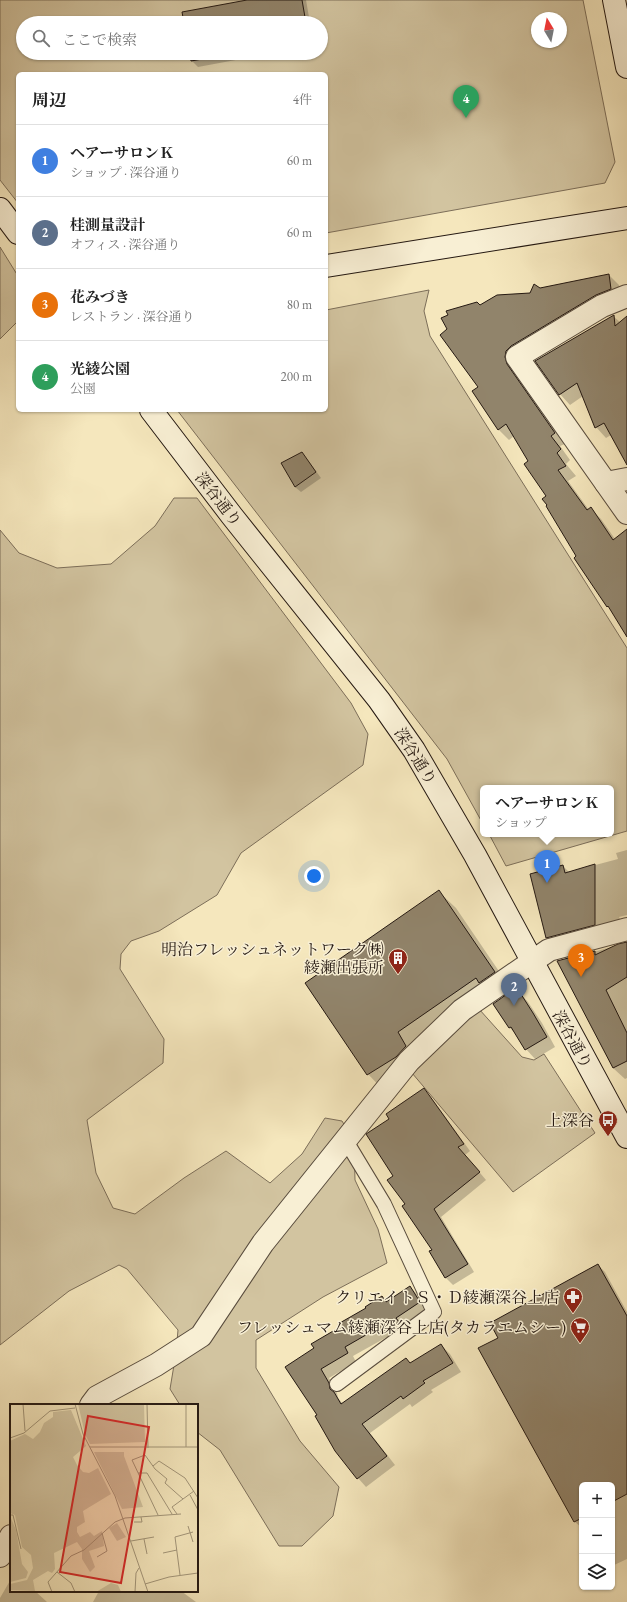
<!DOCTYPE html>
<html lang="ja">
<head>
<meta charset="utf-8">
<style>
  :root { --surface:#fff; --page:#f6f6f6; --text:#222; --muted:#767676; --line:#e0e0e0; --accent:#1a73e8 }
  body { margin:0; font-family:"EB Garamond","Noto Serif JP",serif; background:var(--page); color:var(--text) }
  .controls { position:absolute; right:12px; bottom:12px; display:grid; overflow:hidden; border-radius:6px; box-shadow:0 1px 3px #0004 }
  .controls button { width:36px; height:36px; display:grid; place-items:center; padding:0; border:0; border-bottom:1px solid var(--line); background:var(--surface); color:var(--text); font:20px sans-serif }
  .compass { position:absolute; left:531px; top:12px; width:36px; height:36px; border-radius:50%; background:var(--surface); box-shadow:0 1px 3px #0004; rotate:350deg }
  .you { position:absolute; left:314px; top:876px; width:14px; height:14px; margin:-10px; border:3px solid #fff; border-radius:50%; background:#1a73e8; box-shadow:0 0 0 6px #1a73e833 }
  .badge { display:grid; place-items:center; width:26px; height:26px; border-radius:50%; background:var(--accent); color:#fff; font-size:13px; font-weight:700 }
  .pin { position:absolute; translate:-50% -33px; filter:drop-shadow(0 1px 2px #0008) }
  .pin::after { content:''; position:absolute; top:21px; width:14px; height:12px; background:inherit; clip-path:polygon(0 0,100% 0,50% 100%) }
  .popup { position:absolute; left:480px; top:785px; width:134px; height:52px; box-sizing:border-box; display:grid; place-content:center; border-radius:6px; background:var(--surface); filter:drop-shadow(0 1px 3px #0005); font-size:13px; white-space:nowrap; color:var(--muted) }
  .popup b { font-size:15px; color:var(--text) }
  .popup::after { content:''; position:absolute; left:50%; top:100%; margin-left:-8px; border:8px solid transparent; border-top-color:var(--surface) }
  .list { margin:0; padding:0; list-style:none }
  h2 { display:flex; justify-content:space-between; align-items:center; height:52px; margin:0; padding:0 16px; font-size:17px }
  h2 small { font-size:13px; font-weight:400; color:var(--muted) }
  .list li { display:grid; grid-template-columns:26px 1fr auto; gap:12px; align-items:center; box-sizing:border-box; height:72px; padding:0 16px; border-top:1px solid var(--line) }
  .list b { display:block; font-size:15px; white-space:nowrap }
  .list p { margin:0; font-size:13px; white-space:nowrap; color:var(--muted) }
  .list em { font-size:13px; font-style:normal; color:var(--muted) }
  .icon { flex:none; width:22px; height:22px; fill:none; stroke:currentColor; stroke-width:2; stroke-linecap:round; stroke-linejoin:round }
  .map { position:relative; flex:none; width:627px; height:1602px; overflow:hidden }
  .search { position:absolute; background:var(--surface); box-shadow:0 1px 3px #0004; left:16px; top:16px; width:312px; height:44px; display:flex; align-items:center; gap:10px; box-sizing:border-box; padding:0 14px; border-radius:22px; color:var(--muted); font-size:15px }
  .panel { position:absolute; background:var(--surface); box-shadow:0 1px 3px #0004; left:16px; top:72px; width:312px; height:340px; border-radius:6px }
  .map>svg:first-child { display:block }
  .green { fill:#d2c4a0; stroke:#7c6e59; fill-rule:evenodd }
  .shadow { fill:#0003 }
  .building { fill:#91846b; stroke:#251912 }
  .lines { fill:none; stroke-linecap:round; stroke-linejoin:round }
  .lane-casing { stroke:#594c3d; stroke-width:16 }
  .street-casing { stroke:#594c3d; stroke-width:24 }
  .secondary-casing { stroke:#251912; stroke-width:24 }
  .lane { stroke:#f8efd4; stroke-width:14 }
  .street { stroke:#f8efd4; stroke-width:22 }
  .secondary { stroke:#f8efd4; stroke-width:22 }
  .labels { text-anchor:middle; stroke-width:3; stroke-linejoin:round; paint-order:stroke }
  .street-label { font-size:16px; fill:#251912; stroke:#f8efd4 }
  .poi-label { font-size:16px; fill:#251912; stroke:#f8efd4; text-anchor:end }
  .inset-road { fill:none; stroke:#a29579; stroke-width:1 }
  .view { fill:#d62828; fill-opacity:0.15; stroke:#d62828; stroke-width:2 }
  .inset-edge { fill:none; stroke:#251912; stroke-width:2 }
</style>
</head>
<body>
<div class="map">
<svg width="627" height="1602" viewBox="0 0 627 1602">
  <rect width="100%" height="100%" fill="#f5e7bd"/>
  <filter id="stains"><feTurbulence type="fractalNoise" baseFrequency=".005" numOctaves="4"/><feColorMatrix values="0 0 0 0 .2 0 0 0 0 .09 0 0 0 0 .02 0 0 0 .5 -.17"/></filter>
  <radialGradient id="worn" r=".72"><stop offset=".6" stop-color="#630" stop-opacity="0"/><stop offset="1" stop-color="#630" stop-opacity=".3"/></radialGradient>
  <g class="green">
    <path d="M0,0H583L615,162L605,183L326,233V74H18V203L0,180ZM537,18H561V42H537ZM23,23H321V53H23Z"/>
    <polygon points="0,247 18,276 18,321 0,339"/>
    <polygon points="429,290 424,311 430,336 627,648 627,831 506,866 489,834 611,834 611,788 483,788 483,824 447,759 177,410 326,410 326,310"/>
    <polygon points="174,498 197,498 351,703 368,734 363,765 241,853 217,895 159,931 131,941 121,954 120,969 164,1039 163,1063 87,1120 96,1173 113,1208 135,1214 184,1178 226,1151 270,1183 302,1154 325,1118 342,1121 354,1141 355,1180 378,1229 387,1263 323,1297 256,1340 256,1368 300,1441 339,1487 333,1516 302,1546 279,1546 220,1450 197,1432 197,1405 180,1405 170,1389 176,1353 178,1330 127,1269 119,1265 69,1291 0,1345 0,530 19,553 57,568 111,564 155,526"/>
    <polygon points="479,1009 522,1057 534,1060 544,1054 595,1133 513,1192 412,1073 467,1017"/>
  </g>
  <g class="shadow">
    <polygon points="253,0 306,0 310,23 185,23"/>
    <polygon points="191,53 273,53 198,67 192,61"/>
    <polygon points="609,275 619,285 621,299 521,356 565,444 560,446 570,460 566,464 576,476 568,481 589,510 591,509 601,519 615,539 627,538 627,637 611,610 575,558 578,556 530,461 514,436 509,440 499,430 488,413 479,387 480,307 531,294 540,289"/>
    <polygon points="613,316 621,323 627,316 611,435 606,438 596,427 583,396 570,405 560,394"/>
    <polygon points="302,453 307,459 321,478 301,492 295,487"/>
    <polygon points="627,850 627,915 619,917 625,929 557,948 547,937 563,866 569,872 618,859 616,853"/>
    <polygon points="439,892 456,908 511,989 414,1049 423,1063 413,1074 384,1091 368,1074"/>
    <polygon points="627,943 627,1078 625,1079 613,1068 559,961"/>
    <polygon points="519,992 528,1002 542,1023 555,1047 535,1059 526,1049 516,1034 510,1028 494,1004"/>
    <polygon points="424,1090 431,1097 470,1151 465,1155 486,1180 441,1217 474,1272 453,1285 445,1277 433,1250 407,1204 394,1176 391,1119"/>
    <polygon points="598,1265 605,1272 627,1312 627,1559 612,1566 612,1485 582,1485 582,1528 575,1522 480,1349 499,1338"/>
    <polygon points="410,1287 419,1296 428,1311 391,1341 387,1337 353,1356 356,1362 329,1378 337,1393 338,1398 343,1404 406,1359 411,1364 441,1345 450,1354 461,1372 431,1390 433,1392 412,1407 410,1404 370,1433 395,1465 366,1487 358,1478 318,1415 315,1348 341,1327 382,1297 387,1302"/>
    <polygon points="11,1579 11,1591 35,1591 47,1602 0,1602 0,1598"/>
    <polygon points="99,1591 181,1591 196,1602 93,1602"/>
  </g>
  <g class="building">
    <polygon points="247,0 302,0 306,23 184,23 182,12"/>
    <polygon points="190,53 237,53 191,61"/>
    <polygon points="609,274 611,289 596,295 511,346 506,351 505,357 507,364 555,433 551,436 561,449 557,453 566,466 558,470 587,510 591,507 613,540 627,529 627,637 608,606 607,607 574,558 576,556 546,506 547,505 542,499 546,496 524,464 528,461 506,424 498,430 472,391 478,387 440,335 447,329 441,318 448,315 446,311 477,302 480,305 497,295 530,293 534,284 540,288"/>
    <polygon points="614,315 615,326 627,316 627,465 604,423 595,428 577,383 559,395 535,361"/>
    <polygon points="302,452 316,472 295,487 281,463"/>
    <polygon points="595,864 595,925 546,938 530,874 563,865 565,873"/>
    <polygon points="439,890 495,972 479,983 476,978 398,1032 406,1046 396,1057 367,1075 305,983"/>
    <polygon points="627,942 627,977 606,990 627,1033 627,1061 613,1068 557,961 595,951 595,955 618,944"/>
    <polygon points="519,991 533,1013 547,1037 525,1050 511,1027 509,1028 493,1004 510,992 512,996"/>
    <polygon points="424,1088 464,1144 458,1147 480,1172 434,1209 468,1264 445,1278 429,1251 432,1250 402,1206 405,1204 387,1180 393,1176 366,1134 389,1119 386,1114"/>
    <polygon points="598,1264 627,1316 627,1494 612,1502 612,1485 582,1485 582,1518 574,1522 478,1348 498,1338 490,1323"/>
    <polygon points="410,1286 420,1302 396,1318 399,1322 381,1333 378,1328 345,1347 348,1353 321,1369 329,1383 330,1389 334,1392 341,1404 406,1358 410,1363 441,1344 453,1363 423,1381 425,1383 403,1399 401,1396 362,1424 387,1456 357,1479 335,1451 315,1416 317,1415 285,1367 314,1348 311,1344 340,1327 338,1324 366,1308 365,1307 382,1296 386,1302"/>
  </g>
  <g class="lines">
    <g class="lane-casing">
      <polyline id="lane" points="337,1384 434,1312 384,1204 346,1141"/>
    </g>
    <g class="street-casing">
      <g id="street">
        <polyline points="627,296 602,306 517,357 627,513"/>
        <polyline points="606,483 627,479"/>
        <polyline points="91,1405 97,1397 156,1365 201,1336 263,1243 409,1061 462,1010 549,950 627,929"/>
        <polyline points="0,1556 11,1536"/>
      </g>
    </g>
    <g class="secondary-casing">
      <g id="secondary">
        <polyline points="614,0 627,67"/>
        <polyline points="0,209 18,233"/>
        <polyline points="326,266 627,218"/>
        <polyline points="151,410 232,516 379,700 414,750 475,855 627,1137"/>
      </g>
    </g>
    <use href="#lane" class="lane"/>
    <use href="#street" class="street"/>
    <use href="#secondary" class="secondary"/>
  </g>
  <defs>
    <g id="building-pin" transform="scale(1)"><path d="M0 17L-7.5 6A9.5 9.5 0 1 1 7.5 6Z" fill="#8f2418" stroke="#f8efd4"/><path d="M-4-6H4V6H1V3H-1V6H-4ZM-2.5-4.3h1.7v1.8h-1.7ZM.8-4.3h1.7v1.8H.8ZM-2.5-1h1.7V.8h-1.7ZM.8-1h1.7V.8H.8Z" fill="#fff"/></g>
    <g id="bus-pin" transform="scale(1)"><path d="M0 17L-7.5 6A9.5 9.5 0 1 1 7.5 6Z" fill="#8f2418" stroke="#f8efd4"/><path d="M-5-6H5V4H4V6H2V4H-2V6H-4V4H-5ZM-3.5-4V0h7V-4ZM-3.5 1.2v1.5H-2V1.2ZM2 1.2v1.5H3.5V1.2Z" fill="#fff"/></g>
    <g id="pharmacy-pin" transform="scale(1)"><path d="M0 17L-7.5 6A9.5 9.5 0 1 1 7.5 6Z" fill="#8f2418" stroke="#f8efd4"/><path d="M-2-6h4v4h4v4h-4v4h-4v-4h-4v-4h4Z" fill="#fff"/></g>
    <g id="supermarket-pin" transform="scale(1)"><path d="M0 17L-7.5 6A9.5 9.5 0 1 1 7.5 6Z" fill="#8f2418" stroke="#f8efd4"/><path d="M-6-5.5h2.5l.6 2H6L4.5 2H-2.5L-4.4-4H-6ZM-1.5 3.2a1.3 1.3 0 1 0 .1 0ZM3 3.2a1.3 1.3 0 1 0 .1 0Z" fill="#fff"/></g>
  </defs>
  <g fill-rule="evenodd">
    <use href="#building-pin" x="398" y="958"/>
    <use href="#bus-pin" x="608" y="1120"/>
    <use href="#pharmacy-pin" x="573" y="1297"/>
    <use href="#supermarket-pin" x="580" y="1327"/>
  </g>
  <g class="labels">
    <g class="street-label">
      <text transform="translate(219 499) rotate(52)" y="6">深谷通り</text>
      <text transform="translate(416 756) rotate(58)" y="6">深谷通り</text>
      <text transform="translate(573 1039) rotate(61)" y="6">深谷通り</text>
    </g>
    <g class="poi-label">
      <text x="384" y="955">明治フレッシュネットワーク㈱<tspan x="384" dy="18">綾瀬出張所</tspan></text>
      <text x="594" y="1126">上深谷</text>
      <text x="559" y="1303">クリエイトＳ・Ｄ綾瀬深谷上店</text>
      <text x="566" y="1333">フレッシュマム綾瀬深谷上店(タカラエムシー)</text>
    </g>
  </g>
  <g transform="translate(10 1404)">
    <rect width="188" height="188" fill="#f5e7bd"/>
    <path d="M68,0H134L135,38L80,40L75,30ZM61,6L76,42L63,53L67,61L73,68L79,69L88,64L101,90L73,107L75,118L67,123V128L70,133L80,128L84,132L92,127L94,142L79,147L85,163L80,168L72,155V145L67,138L44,149L45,165L42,169L38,167L23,176L25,187L0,186V180L17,176L23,164L21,151L12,143L5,111L0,109V37L15,30L23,35L30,28L34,19L43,13V8ZM84,48H114V52L133,103L112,105ZM0,112L6,126L12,160L18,168L16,174L0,178ZM107,119L116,133L107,137L99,124ZM101,179L108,181L111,188H86Z" fill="#d2c4a0"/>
    <path class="inset-road" d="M13,0L15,27M65,0L73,30L105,92L138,188M137,0L138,44M176,0V43M0,34L14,29L40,7L65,4M80,43H188M143,62L149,57L175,74L188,94M128,69H137L162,110M180,91L188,106M167,110L162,103L184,87M0,111H3L11,145M148,111L122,56L135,51L145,65L157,75L155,79L173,95M124,118H132L131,113M178,122L183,138M134,135L137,150M121,137L144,133M153,149L167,146M87,153L97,147L92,129M47,168L61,179L65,188M170,171L165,133L183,128M135,180L159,173L188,169M42,188L38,178L61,152L74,146L105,118L115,114L171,110M125,188L126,169L129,164"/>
    <path class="view" d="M78,12L139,23L111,179L50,168Z"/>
    <rect width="188" height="188" class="inset-edge"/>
  </g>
  <rect width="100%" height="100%" filter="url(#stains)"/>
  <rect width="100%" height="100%" fill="url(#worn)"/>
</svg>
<div class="controls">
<button>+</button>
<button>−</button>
<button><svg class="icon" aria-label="layers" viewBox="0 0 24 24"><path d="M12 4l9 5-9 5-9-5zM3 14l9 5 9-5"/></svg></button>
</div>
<svg class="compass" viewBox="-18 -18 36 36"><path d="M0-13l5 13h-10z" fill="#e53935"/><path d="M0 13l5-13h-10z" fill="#767676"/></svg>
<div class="you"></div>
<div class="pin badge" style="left:547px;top:883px;background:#3f7fe0">1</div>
<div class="popup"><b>ヘアーサロンＫ</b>ショップ</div>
<div class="pin badge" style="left:514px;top:1006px;background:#5c6f8a">2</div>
<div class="pin badge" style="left:581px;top:977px;background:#e8710a">3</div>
<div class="pin badge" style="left:466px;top:118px;background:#2e9e5b">4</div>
<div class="search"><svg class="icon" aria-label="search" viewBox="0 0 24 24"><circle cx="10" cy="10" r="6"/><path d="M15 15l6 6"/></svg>ここで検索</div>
<section class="panel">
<h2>周辺<small>4件</small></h2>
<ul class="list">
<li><span class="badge" style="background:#3f7fe0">1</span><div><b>ヘアーサロンＫ</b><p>ショップ · 深谷通り</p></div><em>60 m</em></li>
<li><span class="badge" style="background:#5c6f8a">2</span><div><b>桂測量設計</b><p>オフィス · 深谷通り</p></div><em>60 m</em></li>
<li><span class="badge" style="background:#e8710a">3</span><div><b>花みづき</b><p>レストラン · 深谷通り</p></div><em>80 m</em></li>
<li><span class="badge" style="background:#2e9e5b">4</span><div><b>光綾公園</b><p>公園</p></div><em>200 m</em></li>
</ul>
</section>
</div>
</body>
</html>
